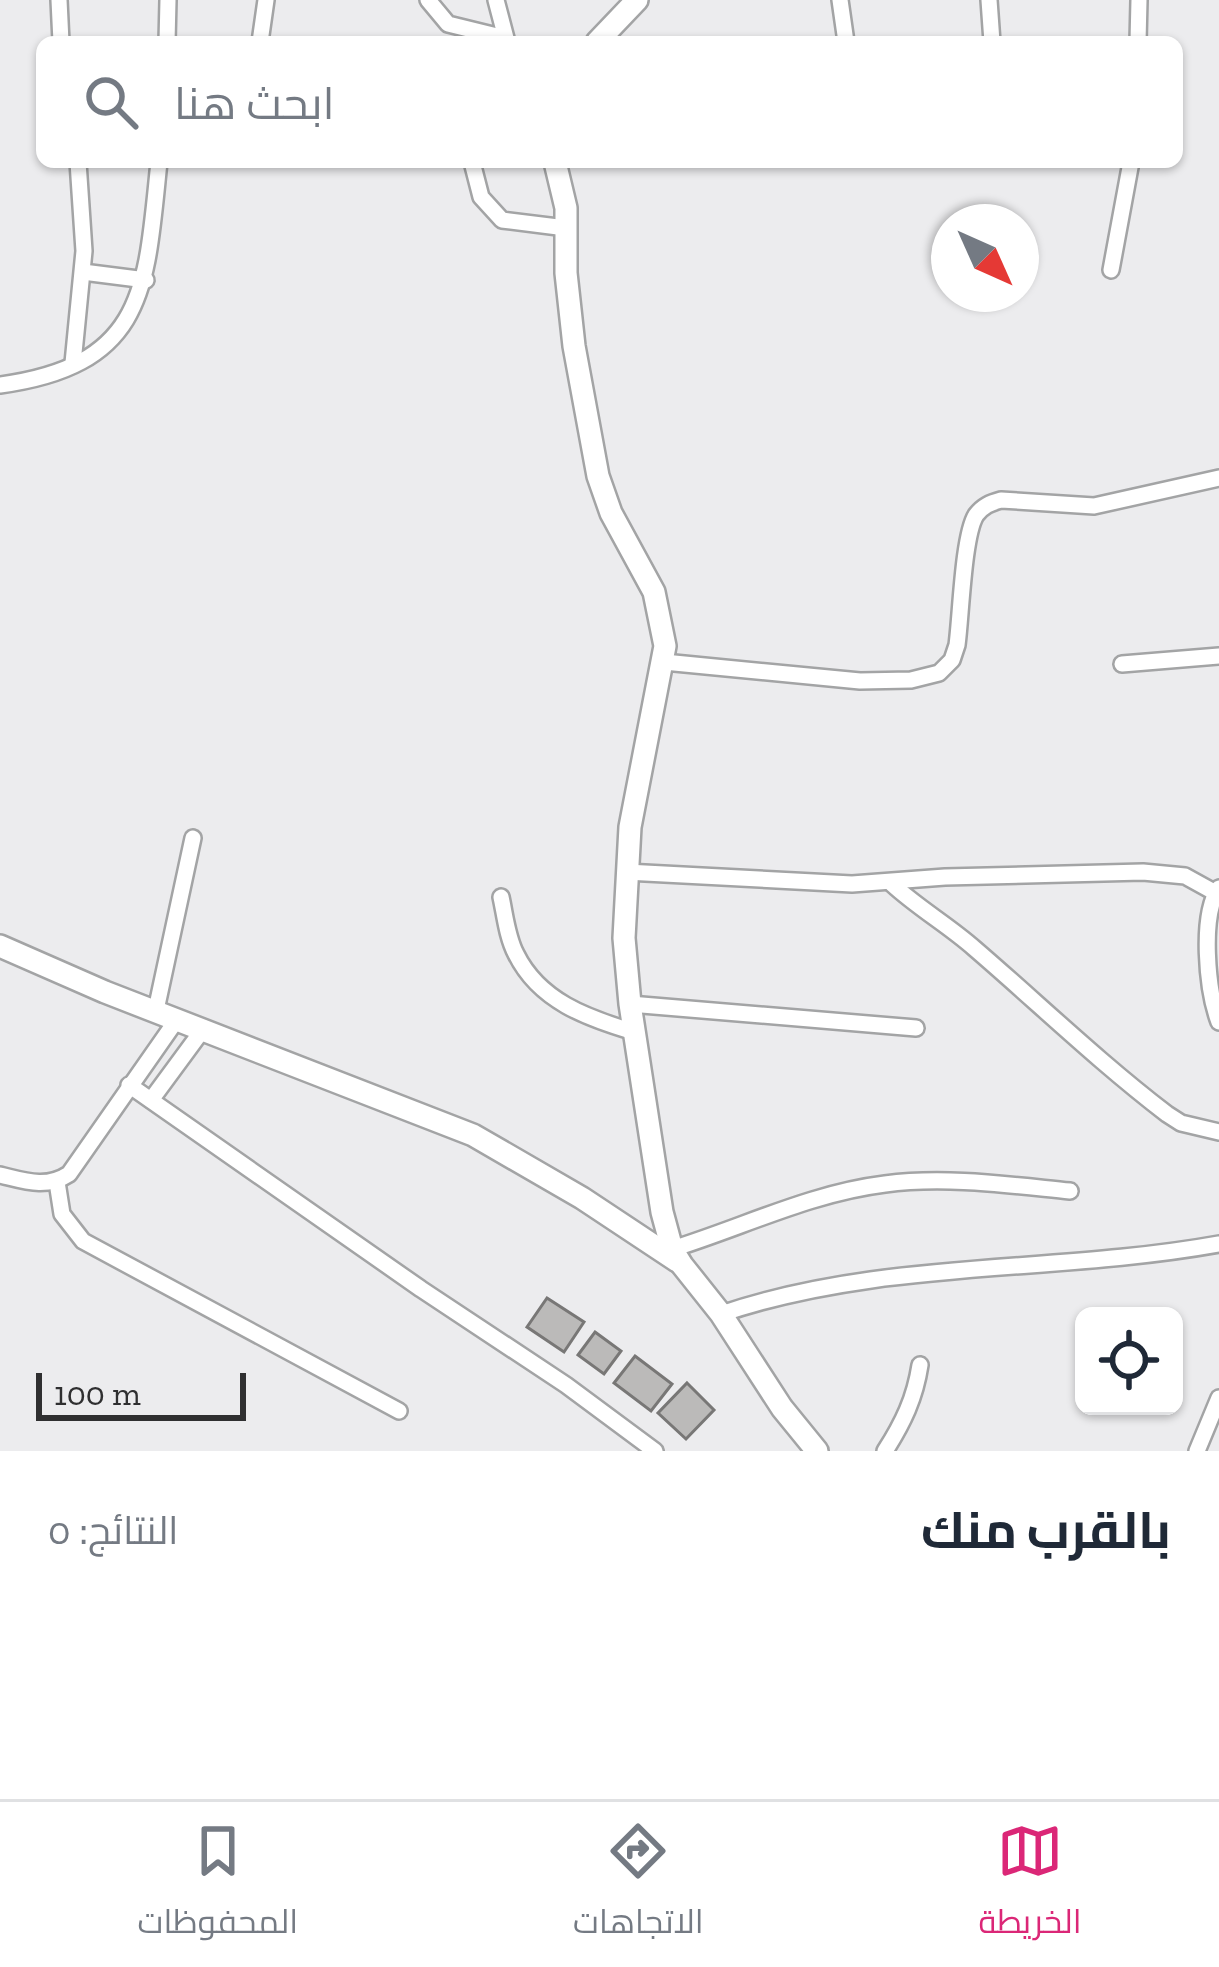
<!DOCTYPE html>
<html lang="ar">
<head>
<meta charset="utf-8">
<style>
  :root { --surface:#fff; --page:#f6f6f7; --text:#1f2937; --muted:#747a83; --line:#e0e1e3; --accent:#db2777 }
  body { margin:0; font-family:"Zilla Slab",Cairo,serif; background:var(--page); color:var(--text); direction:rtl }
  .controls { position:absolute; right:36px; bottom:36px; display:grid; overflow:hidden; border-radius:18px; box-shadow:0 3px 9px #0004 }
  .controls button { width:108px; height:108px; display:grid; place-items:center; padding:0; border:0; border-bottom:3px solid var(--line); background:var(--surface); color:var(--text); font:60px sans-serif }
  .compass { position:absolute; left:931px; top:204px; width:108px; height:108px; border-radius:50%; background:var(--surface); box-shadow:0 3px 9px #0004; rotate:135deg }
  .scale { position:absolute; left:36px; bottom:30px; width:210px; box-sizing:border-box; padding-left:12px; border:6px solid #2f2f30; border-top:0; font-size:33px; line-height:42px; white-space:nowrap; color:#2f2f30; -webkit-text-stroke:9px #ececee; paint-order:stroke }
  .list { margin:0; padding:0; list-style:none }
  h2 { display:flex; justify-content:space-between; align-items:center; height:156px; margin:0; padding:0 48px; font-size:51px }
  h2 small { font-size:39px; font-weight:400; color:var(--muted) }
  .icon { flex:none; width:66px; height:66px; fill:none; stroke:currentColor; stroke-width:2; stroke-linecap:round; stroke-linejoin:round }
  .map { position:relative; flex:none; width:1219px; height:1451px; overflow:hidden; direction:ltr }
  .search { position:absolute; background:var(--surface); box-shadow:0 3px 9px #0004; left:36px; right:36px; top:36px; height:132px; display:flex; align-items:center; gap:30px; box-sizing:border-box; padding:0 42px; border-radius:18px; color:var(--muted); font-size:45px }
  .sheet { height:348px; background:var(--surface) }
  nav { display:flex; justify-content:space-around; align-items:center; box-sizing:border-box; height:168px; border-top:3px solid var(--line); background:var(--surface); font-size:33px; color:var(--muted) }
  nav a { display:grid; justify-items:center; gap:6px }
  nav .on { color:var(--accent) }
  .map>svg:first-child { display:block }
  .building { fill:#bbbab9; stroke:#787776; stroke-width:3 }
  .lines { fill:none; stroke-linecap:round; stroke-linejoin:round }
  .street-casing { stroke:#a3a4a5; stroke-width:20 }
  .secondary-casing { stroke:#a3a4a5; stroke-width:26 }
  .street { stroke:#fff; stroke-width:15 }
  .secondary { stroke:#fff; stroke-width:21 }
</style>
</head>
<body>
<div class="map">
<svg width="1219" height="1451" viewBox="0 0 1219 1451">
  <rect width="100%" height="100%" fill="#ececee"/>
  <g class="building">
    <polygon points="547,1298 584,1322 564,1352 527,1327"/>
    <polygon points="595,1332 621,1351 604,1374 578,1355"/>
    <polygon points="635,1356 672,1384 651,1411 614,1383"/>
    <polygon points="687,1383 714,1410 686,1439 658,1413"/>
  </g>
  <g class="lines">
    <g class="street-casing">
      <g id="street">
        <polyline points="59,0 61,42"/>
        <polyline points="428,0 448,24 505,38"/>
        <polyline points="496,0 507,42"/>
        <polyline points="840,0 846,42"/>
        <polyline points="989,0 992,42"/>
        <polyline points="167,42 168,0"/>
        <polyline points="260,42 266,0"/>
        <polyline points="1138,42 1139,0"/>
        <polyline points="472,162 481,197 502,220 566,228"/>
        <polyline points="1111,270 1131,162"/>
        <polyline points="83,272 146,280"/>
        <polyline points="73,363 84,251 78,162"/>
        <path d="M0,385C148,365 146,285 159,162"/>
        <path d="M664,662L860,681L911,680L939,673L952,660L957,645C961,616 963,536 976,515C983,506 990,503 1001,500L1094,506L1219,478"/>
        <polyline points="1122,664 1219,656"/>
        <polyline points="626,872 852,884 945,877 1143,872 1185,876 1214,892"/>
        <path d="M892,884C918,908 948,925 974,948C1038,1003 1099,1062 1167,1114L1181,1123L1219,1132"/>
        <path d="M1219,888C1200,916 1207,990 1219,1022"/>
        <path d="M501,897C505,915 507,937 516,954C539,1001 587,1018 634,1032"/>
        <polyline points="630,1004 916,1028"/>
        <polyline points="156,1010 193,838"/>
        <polyline points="129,1085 421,1289 566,1385 655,1451"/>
        <polyline points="151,1100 204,1028"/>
        <path d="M0,1175C25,1181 46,1189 69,1174L178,1018"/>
        <polyline points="57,1182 62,1214 83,1241 399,1411"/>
        <path d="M672,1249C743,1227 811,1193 885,1184C945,1176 1009,1185 1070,1191"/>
        <path d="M721,1314C883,1259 1053,1274 1219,1244"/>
        <path d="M885,1451C903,1423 915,1398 920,1365"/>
        <polyline points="1197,1451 1219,1398"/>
      </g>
    </g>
    <g class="secondary-casing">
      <g id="secondary">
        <polyline points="597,42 637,0"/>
        <polyline points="555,162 566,208 566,273 574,346 598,476 611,513 654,592 665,646 630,827 624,938 630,1004 662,1212 672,1249 682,1265 721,1314 782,1408 817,1451"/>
        <polyline points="0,946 105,992 473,1135 582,1198 677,1261"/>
      </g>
    </g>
    <use href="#street" class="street"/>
    <use href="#secondary" class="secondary"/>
  </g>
</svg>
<div class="controls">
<button><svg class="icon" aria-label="locate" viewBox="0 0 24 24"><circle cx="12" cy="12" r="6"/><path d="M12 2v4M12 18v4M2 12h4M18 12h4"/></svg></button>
</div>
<svg class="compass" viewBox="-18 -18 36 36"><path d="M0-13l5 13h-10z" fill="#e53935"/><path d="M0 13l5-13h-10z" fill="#747a83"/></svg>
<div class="scale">100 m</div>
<div class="search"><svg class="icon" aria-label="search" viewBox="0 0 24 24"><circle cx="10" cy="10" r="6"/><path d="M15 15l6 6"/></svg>ابحث هنا</div>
</div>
<section class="sheet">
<h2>بالقرب منك<small>النتائج: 0</small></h2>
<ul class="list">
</ul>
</section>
<nav>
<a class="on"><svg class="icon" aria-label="map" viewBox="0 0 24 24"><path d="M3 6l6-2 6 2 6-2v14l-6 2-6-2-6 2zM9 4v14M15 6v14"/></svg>الخريطة</a>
<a><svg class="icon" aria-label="directions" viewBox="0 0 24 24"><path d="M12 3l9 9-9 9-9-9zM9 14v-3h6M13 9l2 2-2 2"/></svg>الاتجاهات</a>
<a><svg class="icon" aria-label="saved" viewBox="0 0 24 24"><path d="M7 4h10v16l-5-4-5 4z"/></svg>المحفوظات</a>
</nav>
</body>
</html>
